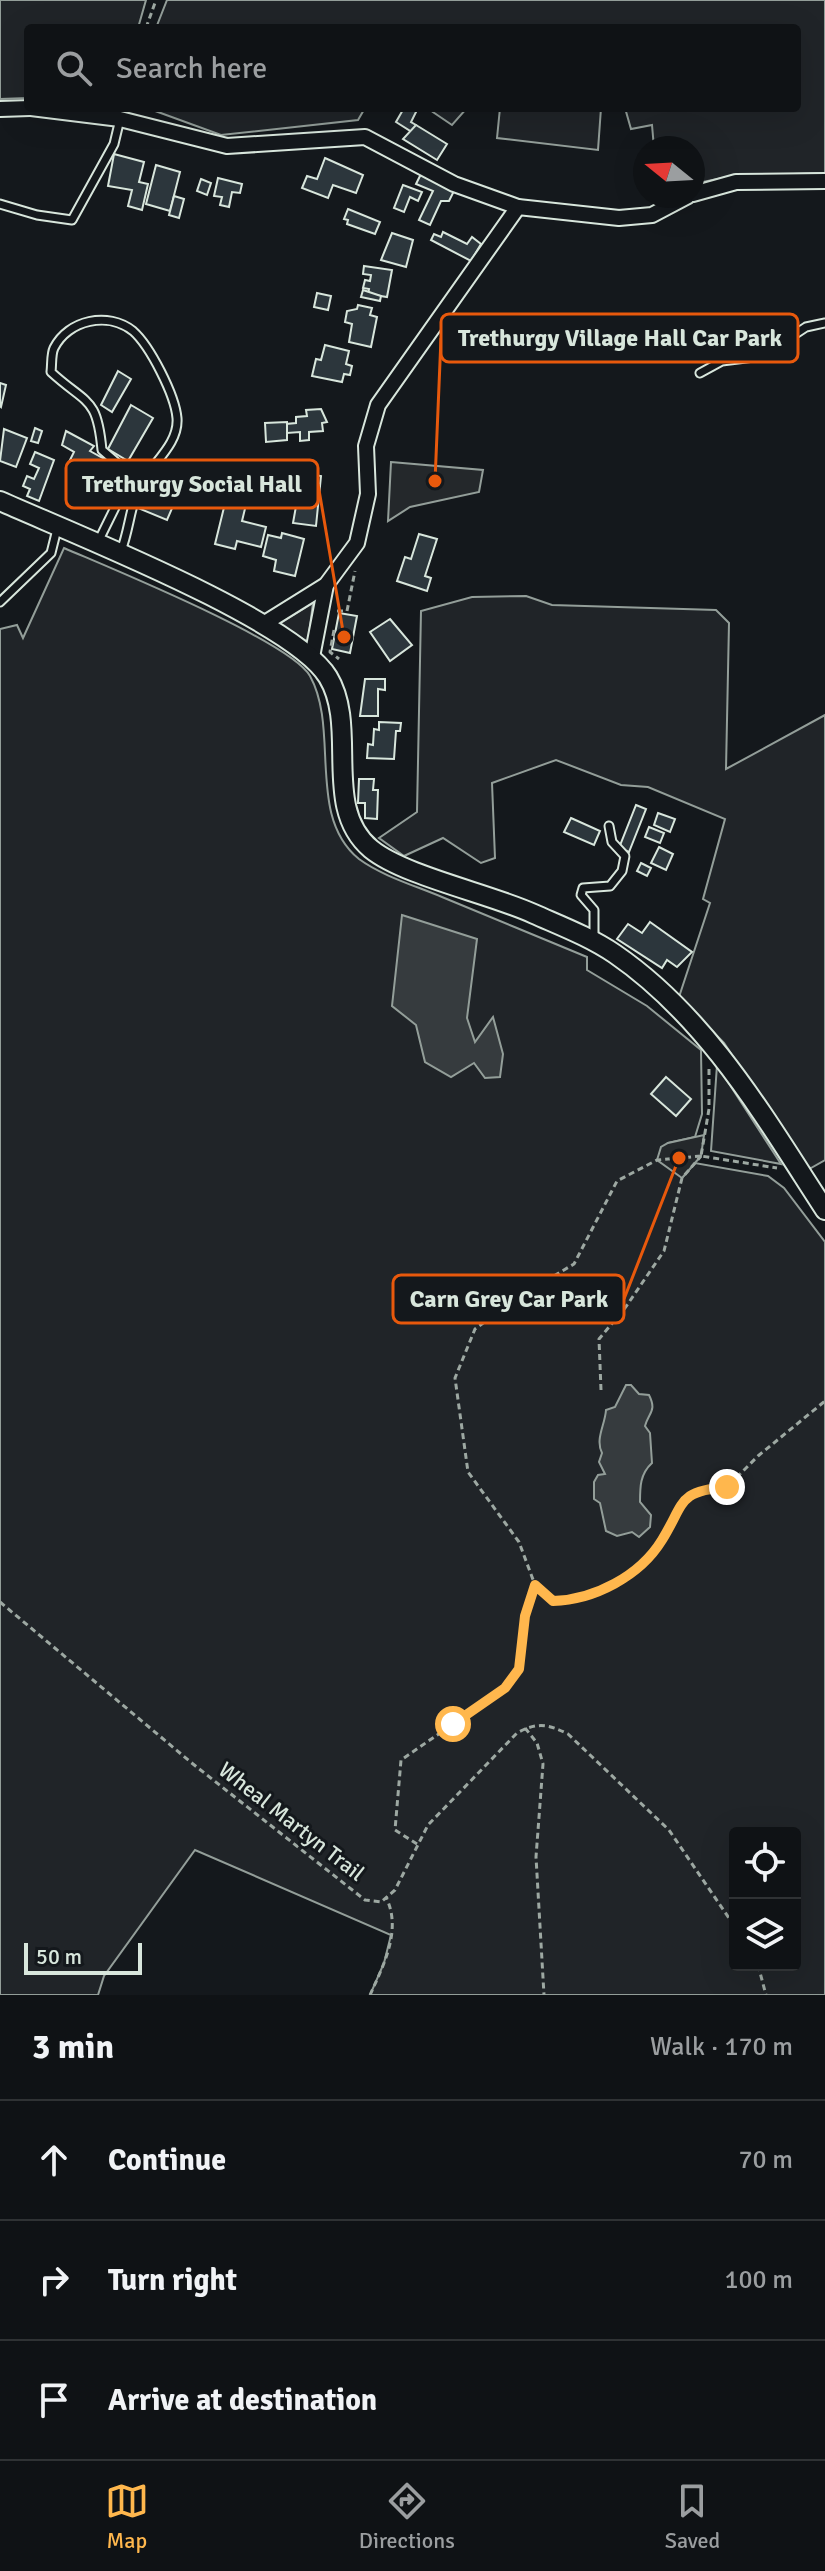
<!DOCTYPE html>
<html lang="en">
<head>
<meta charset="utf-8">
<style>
  :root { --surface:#0f1215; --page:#1d2022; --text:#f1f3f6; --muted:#9b9ea0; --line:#2f3234; --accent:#ffb74d }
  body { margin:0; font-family:Signika,sans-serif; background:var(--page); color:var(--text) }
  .controls { position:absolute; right:24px; bottom:24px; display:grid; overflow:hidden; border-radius:8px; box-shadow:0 8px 32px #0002 }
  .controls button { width:72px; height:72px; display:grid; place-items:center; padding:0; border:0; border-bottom:2px solid var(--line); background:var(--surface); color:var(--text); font:40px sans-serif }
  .compass { position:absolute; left:633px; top:136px; width:72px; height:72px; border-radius:50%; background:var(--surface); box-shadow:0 8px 32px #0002; rotate:288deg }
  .scale { position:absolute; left:24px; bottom:20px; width:118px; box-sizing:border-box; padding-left:8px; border:4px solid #d8e6dc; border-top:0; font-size:22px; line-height:28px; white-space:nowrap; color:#d8e6dc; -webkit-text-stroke:6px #14181c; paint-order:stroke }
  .stop { position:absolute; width:24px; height:24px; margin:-18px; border:6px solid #ffb74d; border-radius:50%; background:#fff }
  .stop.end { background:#ffb74d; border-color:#fff; box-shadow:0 2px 8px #0008 }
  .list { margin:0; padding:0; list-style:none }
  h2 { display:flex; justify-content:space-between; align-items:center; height:104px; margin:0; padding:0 32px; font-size:34px }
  h2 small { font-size:26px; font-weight:400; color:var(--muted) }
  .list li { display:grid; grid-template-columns:52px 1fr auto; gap:24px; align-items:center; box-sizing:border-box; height:120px; padding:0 32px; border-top:2px solid var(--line) }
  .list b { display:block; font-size:30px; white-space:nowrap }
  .list em { font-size:26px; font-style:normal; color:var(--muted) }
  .icon { flex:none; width:44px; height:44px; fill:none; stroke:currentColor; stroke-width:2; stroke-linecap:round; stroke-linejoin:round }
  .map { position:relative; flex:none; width:825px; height:1995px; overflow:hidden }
  .search { position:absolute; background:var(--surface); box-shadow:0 8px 32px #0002; left:24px; right:24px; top:24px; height:88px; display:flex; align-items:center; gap:20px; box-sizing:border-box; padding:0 28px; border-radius:8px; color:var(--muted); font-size:30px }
  .sheet { height:464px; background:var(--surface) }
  nav { display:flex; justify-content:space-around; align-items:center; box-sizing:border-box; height:112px; border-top:2px solid var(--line); background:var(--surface); font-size:22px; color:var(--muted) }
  nav a { display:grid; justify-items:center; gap:4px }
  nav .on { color:var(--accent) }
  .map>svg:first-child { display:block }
  .green { fill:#202428; stroke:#939e99; stroke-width:2; fill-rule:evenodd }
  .parking { fill:#24282b; stroke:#939e99; stroke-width:2 }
  .water { fill:#363b3e; stroke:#939e99; stroke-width:2 }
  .building { fill:#2c363c; stroke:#d8e6dc; stroke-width:2 }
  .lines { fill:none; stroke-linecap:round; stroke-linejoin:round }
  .service-casing { stroke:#d8e6dc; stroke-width:11 }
  .minor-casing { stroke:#d8e6dc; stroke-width:18 }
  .tertiary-casing { stroke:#d8e6dc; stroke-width:22 }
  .path { stroke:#9da8a2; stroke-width:3; stroke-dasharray:6 4; stroke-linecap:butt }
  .service { stroke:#14181c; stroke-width:7 }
  .minor { stroke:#14181c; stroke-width:14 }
  .tertiary { stroke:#14181c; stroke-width:18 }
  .route { stroke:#ffb74d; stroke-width:10 }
  .labels { text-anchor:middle; stroke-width:6; stroke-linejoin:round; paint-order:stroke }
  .street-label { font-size:22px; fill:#d8e6dc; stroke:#14181c }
  .leader { fill:none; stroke:#e8590c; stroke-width:3 }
  .callout-dot { fill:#e8590c; stroke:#14181c; stroke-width:3 }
  .callout { fill:#14181c; stroke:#e8590c; stroke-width:3 }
  .callout-label { font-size:24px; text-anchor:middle; font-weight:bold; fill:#d8e6dc }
</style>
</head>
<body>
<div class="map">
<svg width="825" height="1995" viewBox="0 0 825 1995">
  <rect width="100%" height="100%" fill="#14181c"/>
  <g class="green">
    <polygon points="0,0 146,0 138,28 28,28 28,98 0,99"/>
    <polygon points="167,0 825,0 825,173 732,176 693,184 693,148 654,148 652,125 631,129 625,108 797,108 797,28 156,28"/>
    <polygon points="147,108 365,108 358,120 221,135"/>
    <polygon points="427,108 467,108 452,125"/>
    <polygon points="500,108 601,108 598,150 497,138"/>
    <path d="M64,548C110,568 290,641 310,676C340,730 306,816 359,859C382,876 416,886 442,897C490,917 539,937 587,957V970L647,1006L701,1050L702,1114L695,1137L668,1143L682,1178L695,1163L768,1176L784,1188L825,1242V1995H370L384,1963L391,1935L195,1850L104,1976L98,1995H0V629L17,625L23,638ZM735,1833H795V1965H735Z"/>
    <polygon points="526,596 552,605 716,610 729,623 726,769 825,715 825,1160 811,1168 806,1167 724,1043 679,997 710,903 703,899 725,819 648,787 621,785 556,760 492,783 495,858 481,863 443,838 404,856 379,838 417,812 421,611 472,597"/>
    <polygon points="313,603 308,642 279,624"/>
    <polygon points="717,1065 781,1164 711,1151"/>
  </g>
  <g class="parking">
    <polygon points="391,462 483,470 479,492 410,507 388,521"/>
    <polygon points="704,1135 701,1156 682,1178 657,1160 661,1147 668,1143"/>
  </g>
  <g class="water">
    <polygon points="402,915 477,939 467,1018 475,1042 493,1017 503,1054 500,1077 485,1078 474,1063 451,1077 425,1062 416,1025 392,1006"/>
    <path d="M626,1385H631L639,1394L649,1395C657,1411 649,1412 645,1426L650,1433L652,1463C640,1474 640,1487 640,1502L651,1515L650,1527L639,1537L632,1532L617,1536L606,1531L600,1503L594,1499V1482L598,1475L605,1474L599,1462L602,1453C595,1439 605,1425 606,1410L615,1407Z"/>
  </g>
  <g class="building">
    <polygon points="404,108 417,110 411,122 416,125 412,132 396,122"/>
    <polygon points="416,125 447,144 437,160 403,139"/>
    <polygon points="114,154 144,162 139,182 148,184 142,210 128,206 132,190 108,186"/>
    <polygon points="325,158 363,175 356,193 333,185 328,198 302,188 307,176 317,179"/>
    <polygon points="156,165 180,172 170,211 146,204"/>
    <polygon points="422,172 454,191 449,201 441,201 430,225 419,220 433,191 416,184"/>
    <polygon points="218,178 242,184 240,193 232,192 229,207 220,205 222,197 214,196"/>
    <polygon points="201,179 211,183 207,195 197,191"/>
    <polygon points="403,185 422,192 418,201 410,197 404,212 394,208"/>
    <polygon points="174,196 184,199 179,218 169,215"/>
    <polygon points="348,209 380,222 375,234 347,224 348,220 344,219"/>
    <polygon points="443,232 467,244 472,237 481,244 471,261 431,240 434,234 441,237"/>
    <polygon points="392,233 413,240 406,267 381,260"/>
    <polygon points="364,266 392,270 387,297 368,294 369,289 363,288 365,280 370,281 371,275 363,274"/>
    <polygon points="363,290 381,296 380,301 361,297"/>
    <polygon points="317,293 331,296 328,310 314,307"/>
    <polygon points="358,305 372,308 370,315 377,317 371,347 349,342 352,324 345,322 347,311 357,309"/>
    <polygon points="325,345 349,351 346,364 352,366 350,375 344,374 342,382 312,376 316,359 321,360"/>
    <polygon points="118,371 131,379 112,412 101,405"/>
    <polygon points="0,383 6,385 1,407 0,406"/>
    <polygon points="131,405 153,418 128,461 108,449"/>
    <polygon points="321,409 327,422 322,423 323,431 309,432 309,440 300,441 300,432 287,433 286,424 296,423 296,417 307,416 306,410"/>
    <polygon points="287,422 287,440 266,442 265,423"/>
    <polygon points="35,428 42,431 38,443 31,441"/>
    <polygon points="4,429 27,438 16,467 0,461"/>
    <polygon points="66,431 94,446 90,451 117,466 124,477 119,486 69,462 74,452 62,445"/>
    <polygon points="35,452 54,460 39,501 27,496 30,489 23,486 27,476 34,479 39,468 30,464"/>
    <polygon points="302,473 321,476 316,526 293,523"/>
    <polygon points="231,479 251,484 242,521 266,527 261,547 237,541 235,549 215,544"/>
    <polygon points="147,486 176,499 167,520 138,508"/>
    <polygon points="282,533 304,539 295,576 274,571 276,560 263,556 268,535 281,538"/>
    <polygon points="419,534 437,539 425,576 431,578 427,591 397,581 405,557 411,559"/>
    <polygon points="339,613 357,616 350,653 332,649"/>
    <polygon points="390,619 412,645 390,661 370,632"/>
    <polygon points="365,679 385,679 385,690 378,689 378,716 360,716"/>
    <polygon points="379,722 401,723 400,731 396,731 394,759 367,758 368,744 373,745 374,729 379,730"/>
    <polygon points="359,779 374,779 373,790 378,790 377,819 365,818 365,803 358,803"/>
    <polygon points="636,805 646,809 629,852 619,848"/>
    <polygon points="658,813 675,819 670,832 654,825"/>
    <polygon points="571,818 600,831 594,845 564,832"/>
    <polygon points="649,827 664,833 660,843 645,837"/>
    <polygon points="659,847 673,854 666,870 651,863"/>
    <polygon points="641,863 651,868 647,876 637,871"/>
    <polygon points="650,922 692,952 677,967 667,960 662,968 617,939 628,924 642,933"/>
    <polygon points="666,1077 691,1099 676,1116 651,1094"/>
  </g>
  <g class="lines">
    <g class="service-casing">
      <g id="service">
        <polyline points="0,204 37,215 72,220 114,144 120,119"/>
        <polyline points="700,373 722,361 762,356 806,327 825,323"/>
        <path d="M98,542L131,475L102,450C97,396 87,405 51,372C52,364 51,354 54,348C68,320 108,311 133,331C150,346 175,395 177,418C179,443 154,462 143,481C130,502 130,528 121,551"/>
        <polyline points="0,602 51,553 57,529"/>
        <polyline points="594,939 594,910 581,895 583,888 610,886 622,871 625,856 612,842 609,826"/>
      </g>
    </g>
    <g class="minor-casing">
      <g id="minor">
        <polyline points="31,108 120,119 227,146 365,137 454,184 518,207 619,218 652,215 688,196"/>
        <polyline points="0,109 30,108"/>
        <polyline points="693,194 736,182 825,181"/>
        <polyline points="265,623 326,585 357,543 368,494 366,446 378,405 518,207"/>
        <polyline points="312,657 326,585"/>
      </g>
    </g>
    <g class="tertiary-casing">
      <path id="tertiary" d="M0,501C69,532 294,620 328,677C359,728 321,807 371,849C404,876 491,894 534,914C561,926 590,937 615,954C708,1018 765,1118 825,1210"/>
    </g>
    <g class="path">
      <polyline points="146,28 156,0"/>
      <polyline points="337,611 347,611 355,571"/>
      <polyline points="334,630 330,652 339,659"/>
      <polyline points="709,1069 709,1109 701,1156 777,1168"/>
      <path d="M701,1156L657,1160L617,1181L574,1264L520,1296L475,1329L455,1378L468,1472L519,1542L535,1585L553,1601C594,1600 640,1577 662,1540C685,1503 677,1491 727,1487L758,1456L825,1401"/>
      <polyline points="601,1390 599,1339 625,1308 664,1251 682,1178 701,1156"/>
      <path d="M0,1602L193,1764L365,1900L381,1902L395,1890L428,1825L517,1733C537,1722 548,1724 568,1734L669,1830L735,1927"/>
      <polyline points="525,1728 537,1743 543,1764 536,1857 544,1995"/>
      <polyline points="417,1844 395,1830 401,1760 505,1688 519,1669 525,1616 535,1585"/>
      <polyline points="758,1965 766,1995"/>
      <path d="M370,1995C384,1964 402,1930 386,1897"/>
    </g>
    <use href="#service" class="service"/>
    <use href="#minor" class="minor"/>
    <use href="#tertiary" class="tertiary"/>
  </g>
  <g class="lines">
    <path class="route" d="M453,1724L505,1688L519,1669L525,1616L535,1585L553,1601C594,1600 640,1576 662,1540C685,1503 677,1491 727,1487"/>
  </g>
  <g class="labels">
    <g class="street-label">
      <text transform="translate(292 1821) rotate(38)" y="8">Wheal Martyn Trail</text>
    </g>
  </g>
  <path class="leader" d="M435 481L441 338M344 637L318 484M679 1158L624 1299"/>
  <g class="callout-dot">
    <circle cx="435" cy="481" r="8"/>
    <circle cx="344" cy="637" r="8"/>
    <circle cx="679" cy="1158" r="8"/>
  </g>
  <g class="callout">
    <rect x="441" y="314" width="357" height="48" rx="8"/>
    <rect x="66" y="460" width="252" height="48" rx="8"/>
    <rect x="393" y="1275" width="231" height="48" rx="8"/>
  </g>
  <g class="callout-label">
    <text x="620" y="346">Trethurgy Village Hall Car Park</text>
    <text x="192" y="492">Trethurgy Social Hall</text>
    <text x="509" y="1307">Carn Grey Car Park</text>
  </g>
</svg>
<div class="controls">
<button><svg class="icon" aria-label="locate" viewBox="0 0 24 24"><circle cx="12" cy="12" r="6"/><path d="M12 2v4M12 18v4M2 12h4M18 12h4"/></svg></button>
<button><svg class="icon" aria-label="layers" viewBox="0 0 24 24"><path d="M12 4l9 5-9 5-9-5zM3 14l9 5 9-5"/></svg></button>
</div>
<svg class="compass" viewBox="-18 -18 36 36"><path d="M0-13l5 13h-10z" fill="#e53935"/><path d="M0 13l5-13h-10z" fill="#9b9ea0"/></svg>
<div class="scale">50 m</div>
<div class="stop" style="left:453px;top:1724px"></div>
<div class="stop end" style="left:727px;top:1487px"></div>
<div class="search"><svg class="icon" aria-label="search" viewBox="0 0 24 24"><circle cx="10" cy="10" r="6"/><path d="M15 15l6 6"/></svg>Search here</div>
</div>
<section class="sheet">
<h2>3 min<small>Walk · 170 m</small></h2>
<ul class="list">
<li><svg class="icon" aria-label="ahead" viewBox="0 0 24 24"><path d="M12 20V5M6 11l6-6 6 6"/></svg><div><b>Continue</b></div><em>70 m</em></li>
<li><svg class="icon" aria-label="right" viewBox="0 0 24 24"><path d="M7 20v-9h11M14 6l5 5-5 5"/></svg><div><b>Turn right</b></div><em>100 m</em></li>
<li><svg class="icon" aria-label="arrive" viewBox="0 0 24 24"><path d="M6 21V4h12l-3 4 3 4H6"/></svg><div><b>Arrive at destination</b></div></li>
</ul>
</section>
<nav>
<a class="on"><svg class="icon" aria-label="map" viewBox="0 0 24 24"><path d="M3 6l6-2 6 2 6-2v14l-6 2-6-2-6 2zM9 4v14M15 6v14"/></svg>Map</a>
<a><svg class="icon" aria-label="directions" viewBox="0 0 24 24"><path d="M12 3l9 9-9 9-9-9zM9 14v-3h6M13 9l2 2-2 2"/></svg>Directions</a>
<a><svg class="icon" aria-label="saved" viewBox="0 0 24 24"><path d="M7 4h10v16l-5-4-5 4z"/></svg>Saved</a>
</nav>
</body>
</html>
